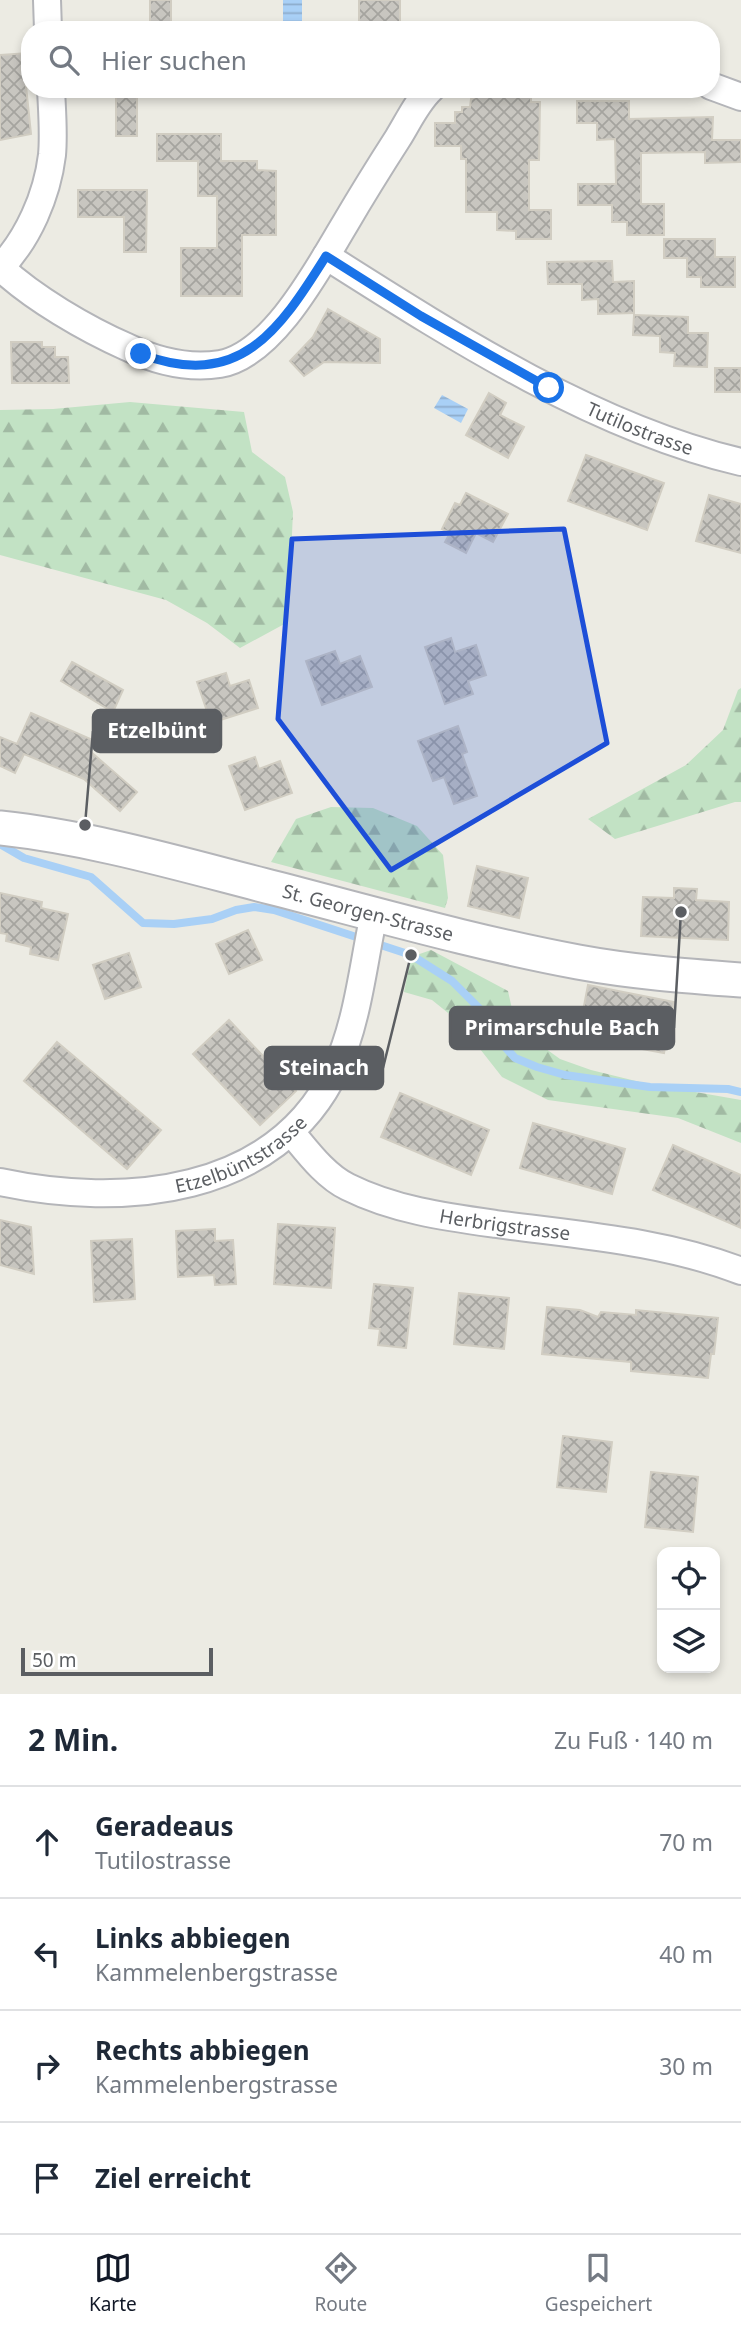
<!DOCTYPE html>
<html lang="de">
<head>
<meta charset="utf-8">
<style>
  :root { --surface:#fff; --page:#f2f2f3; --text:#1f2937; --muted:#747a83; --line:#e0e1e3; --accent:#111827 }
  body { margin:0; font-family:"Noto Sans",sans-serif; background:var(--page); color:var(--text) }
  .controls { position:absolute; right:21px; bottom:21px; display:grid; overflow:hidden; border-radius:14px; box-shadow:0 4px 10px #0003 }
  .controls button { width:63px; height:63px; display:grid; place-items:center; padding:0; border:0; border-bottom:2px solid var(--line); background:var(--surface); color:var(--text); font:35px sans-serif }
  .scale { position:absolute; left:21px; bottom:18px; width:192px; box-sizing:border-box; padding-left:7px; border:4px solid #5b5e62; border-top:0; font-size:19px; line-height:24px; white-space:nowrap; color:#5b5e62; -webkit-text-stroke:5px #fff; paint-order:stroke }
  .stop { position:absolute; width:21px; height:21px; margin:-16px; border:5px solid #1a73e8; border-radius:50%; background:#fff }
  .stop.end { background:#1a73e8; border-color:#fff; box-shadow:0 2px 7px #0008 }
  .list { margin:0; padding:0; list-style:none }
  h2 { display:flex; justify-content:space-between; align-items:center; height:91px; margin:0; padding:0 28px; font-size:30px }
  h2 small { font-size:23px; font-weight:400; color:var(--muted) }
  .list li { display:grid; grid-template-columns:46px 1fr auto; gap:21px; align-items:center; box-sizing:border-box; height:112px; padding:0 28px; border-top:2px solid var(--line) }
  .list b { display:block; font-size:26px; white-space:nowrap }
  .list p { margin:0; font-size:23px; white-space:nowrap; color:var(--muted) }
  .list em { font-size:23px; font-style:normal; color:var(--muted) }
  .icon { flex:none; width:38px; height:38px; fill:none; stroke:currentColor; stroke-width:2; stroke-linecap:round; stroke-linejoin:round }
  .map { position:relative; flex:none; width:741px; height:1694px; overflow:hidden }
  .search { position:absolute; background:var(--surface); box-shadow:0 4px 10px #0003; left:21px; right:21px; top:21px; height:77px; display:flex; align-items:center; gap:18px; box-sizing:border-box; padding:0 24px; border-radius:28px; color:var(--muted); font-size:26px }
  .sheet { height:539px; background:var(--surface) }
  nav { display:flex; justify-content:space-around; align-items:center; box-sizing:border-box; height:98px; border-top:2px solid var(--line); background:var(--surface); font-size:19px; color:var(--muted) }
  nav a { display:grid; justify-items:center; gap:4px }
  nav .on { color:var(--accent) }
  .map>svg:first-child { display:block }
  .forest { fill:url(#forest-firs) }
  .water { fill:url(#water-rules) }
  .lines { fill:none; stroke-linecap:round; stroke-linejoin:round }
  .stream { stroke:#a9d0f6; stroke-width:8 }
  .building { fill:url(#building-cross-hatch); stroke:#d1cdc2; stroke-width:2 }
  .minor-casing { stroke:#b4b5b9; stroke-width:30 }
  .tertiary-casing { stroke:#b4b5b9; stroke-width:37 }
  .minor { stroke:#fff; stroke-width:26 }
  .tertiary { stroke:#fff; stroke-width:33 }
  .route { stroke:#1a73e8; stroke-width:9 }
  .marked { fill:#1d4ed8; fill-opacity:0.2; stroke:#1d4ed8; stroke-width:5; stroke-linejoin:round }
  .labels { text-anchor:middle; stroke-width:5; stroke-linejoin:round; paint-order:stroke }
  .street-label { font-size:19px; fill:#5b5e62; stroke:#fff }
  .leader { fill:none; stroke:#5b5e62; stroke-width:2.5 }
  .callout-dot { fill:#5b5e62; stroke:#fff; stroke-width:2.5 }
  .callout { fill:#5b5e62; stroke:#5b5e62; stroke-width:2.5 }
  .callout-label { font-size:21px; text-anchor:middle; font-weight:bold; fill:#fff }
</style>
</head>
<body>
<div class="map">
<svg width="741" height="1694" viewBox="0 0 741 1694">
  <defs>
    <pattern id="forest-firs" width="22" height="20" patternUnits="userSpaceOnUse" patternTransform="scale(1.75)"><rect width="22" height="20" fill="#c2e2c4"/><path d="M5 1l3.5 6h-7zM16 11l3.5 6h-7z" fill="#a1baa3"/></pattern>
    <pattern id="water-rules" width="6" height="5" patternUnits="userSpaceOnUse" patternTransform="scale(1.75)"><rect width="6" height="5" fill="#a9d0f6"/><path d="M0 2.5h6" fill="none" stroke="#8daccb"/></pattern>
    <pattern id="building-cross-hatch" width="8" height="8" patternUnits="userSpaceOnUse" patternTransform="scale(1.75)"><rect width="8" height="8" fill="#c8c6c0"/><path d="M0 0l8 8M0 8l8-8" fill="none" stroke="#a5a49f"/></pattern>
  </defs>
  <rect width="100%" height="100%" fill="#ecebe3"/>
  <g class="forest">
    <polygon points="130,402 244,412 252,452 285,477 293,512 288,622 240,648 207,623 166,600 0,555 0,410 53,409"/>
    <polygon points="741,688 741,802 735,802 615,839 588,819 686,765 723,730 738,690"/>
    <polygon points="331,807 373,808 417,826 443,855 448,898 445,908 271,862 296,819"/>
    <polygon points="431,950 508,991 516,1027 560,1059 591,1070 644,1083 741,1100 741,1143 678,1118 548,1100 502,1077 458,1021 432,1000 404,992 411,957"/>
  </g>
  <g class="water">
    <polygon points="283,0 302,0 302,21 283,22"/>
    <polygon points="442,395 468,409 461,423 434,408"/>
  </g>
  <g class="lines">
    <polyline class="stream" points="0,844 24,858 91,877 143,923 174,924 212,919 236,910 254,907 274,910 411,955 452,981 491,1020 505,1047 515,1058 537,1067 565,1075 650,1087 728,1089 741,1092"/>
  </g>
  <g class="building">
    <rect x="150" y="0" width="21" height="30"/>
    <rect x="359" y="0" width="41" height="30"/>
    <polygon points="28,53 30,76 25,76 31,134 0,140 0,55"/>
    <rect x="116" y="89" width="21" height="47"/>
    <polygon points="493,89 531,89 531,102 540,102 539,160 529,160 529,210 551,210 551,239 516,239 516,231 497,230 497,212 466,212 466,159 461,159 461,146 435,146 435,123 455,123 455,112 462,112 462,107 470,107 471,99"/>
    <polygon points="577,101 629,101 629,119 713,117 712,140 741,140 741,162 705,163 705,152 641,153 641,204 664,204 664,235 627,235 627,222 612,222 612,205 578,205 578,184 616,184 615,139 597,140 597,123 577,123"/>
    <polygon points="157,134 221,134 221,161 257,161 257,170 276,171 276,235 242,235 242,296 181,296 181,248 217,248 217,196 198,196 198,161 157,161"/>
    <polygon points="78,190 147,190 146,252 124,252 124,217 78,217"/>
    <polygon points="664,239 715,239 715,257 735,257 735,287 701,287 701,277 687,277 687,258 664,258"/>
    <polygon points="612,261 613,282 634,281 634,313 598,314 598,299 582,300 582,284 548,284 547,262"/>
    <polygon points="328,309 380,339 380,363 324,362 304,376 290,361 313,337"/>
    <polygon points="634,315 688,317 688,333 708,333 707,367 674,366 675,353 660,352 660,336 633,335"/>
    <polygon points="11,342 42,342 42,347 55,347 55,357 68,357 69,383 12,383"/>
    <rect x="715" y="368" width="26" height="24"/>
    <polygon points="489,393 506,403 500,415 524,427 508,458 466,435"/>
    <polygon points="586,455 664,483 647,530 568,501"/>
    <polygon points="466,493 508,514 493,542 476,533 466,553 445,542 450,533 442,529 455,503 460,505"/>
    <polygon points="709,495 741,504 741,553 696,541"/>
    <polygon points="451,638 455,652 476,645 486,675 468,681 473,694 445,704 425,647"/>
    <polygon points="335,651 340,664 360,656 372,687 322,705 306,661"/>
    <polygon points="72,662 123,690 113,712 61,681"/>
    <polygon points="226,673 230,686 249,680 258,708 211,723 197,682"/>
    <polygon points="31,713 95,741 91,752 137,792 120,811 84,779 24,754 15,773 0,766 0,737 17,744"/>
    <polygon points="458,726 467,752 462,754 477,796 454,804 444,777 433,781 418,741"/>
    <polygon points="255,757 259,769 280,761 292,793 245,810 229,766"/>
    <polygon points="477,866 528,878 519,918 468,906"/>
    <polygon points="674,888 697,889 696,900 729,902 728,940 641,936 643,897 674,898"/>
    <polygon points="0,893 42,902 41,908 68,914 58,960 30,954 31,947 6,941 7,934 0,933"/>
    <polygon points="248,930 262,960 229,974 216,944"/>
    <polygon points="129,953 141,987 105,999 93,965"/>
    <polygon points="588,985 674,1002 664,1053 578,1037"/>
    <polygon points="229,1020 296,1091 260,1125 193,1054"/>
    <polygon points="57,1042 161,1130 127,1169 24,1081"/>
    <polygon points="400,1093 489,1130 471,1175 381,1137"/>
    <polygon points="533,1123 625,1149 612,1194 520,1168"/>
    <polygon points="673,1145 741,1175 741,1228 653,1190"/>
    <polygon points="0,1220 31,1227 34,1274 0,1265"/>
    <polygon points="278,1224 335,1228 331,1288 274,1284"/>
    <polygon points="215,1229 215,1241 233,1240 236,1284 215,1285 214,1275 178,1277 176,1231"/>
    <polygon points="132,1239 135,1299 94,1302 91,1241"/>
    <polygon points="374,1284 413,1288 406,1348 378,1345 380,1329 369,1328"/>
    <polygon points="459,1293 509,1298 504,1349 454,1344"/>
    <polygon points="547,1307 580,1310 598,1317 601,1312 636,1315 636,1310 718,1318 714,1354 711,1354 708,1378 631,1371 631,1362 542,1354"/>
    <polygon points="563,1436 612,1442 606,1492 557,1487"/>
    <polygon points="651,1472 698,1477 693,1532 645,1527"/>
  </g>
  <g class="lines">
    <g class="minor-casing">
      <g id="minor">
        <polyline points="47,0 48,30"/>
        <polyline points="711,86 741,97"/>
        <path id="s1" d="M326,256C452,336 595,428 741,462"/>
        <path d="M0,268C28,239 47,196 52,155C54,133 52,111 51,89"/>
        <path d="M1,268C33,298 86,329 127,347C156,361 187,369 220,364C273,355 319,267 345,224C362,195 380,166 398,138C408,122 417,102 431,89"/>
        <path id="s2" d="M291,1132C307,1151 325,1176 348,1187C394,1210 446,1217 496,1224C578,1235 664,1241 741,1271"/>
        <path id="s3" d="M0,1182C122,1208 276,1196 336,1069C358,1021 363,965 374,914"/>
      </g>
    </g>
    <g class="tertiary-casing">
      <g id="tertiary">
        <path id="s4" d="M0,828C93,838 184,865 274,888C375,914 476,943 578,962C632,972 686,976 741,980"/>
      </g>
    </g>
    <use href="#minor" class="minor"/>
    <use href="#tertiary" class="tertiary"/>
  </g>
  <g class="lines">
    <path class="route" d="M141,354C239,391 279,331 326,256L421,316L549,388"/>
  </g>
  <path class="marked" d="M564,529L607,743L391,870L278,719L292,539Z"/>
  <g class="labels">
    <g class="street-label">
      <text dy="7" stroke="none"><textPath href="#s1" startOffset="359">Tutilostrasse</textPath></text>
      <text dy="7" stroke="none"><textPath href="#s4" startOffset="378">St. Georgen-Strasse</textPath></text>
      <text dy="7" stroke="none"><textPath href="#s3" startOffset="250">Etzelbüntstrasse</textPath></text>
      <text dy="7" stroke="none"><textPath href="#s2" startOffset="242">Herbrigstrasse</textPath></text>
    </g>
  </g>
  <path class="leader" d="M85 825L93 731M681 912L674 1028M411 955L383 1068"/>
  <g class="callout-dot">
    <circle cx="85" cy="825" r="7"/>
    <circle cx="681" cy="912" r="7"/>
    <circle cx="411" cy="955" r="7"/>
  </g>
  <g class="callout">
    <rect x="93" y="710" width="128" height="42" rx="7"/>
    <rect x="450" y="1007" width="224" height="42" rx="7"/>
    <rect x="265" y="1047" width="118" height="42" rx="7"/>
  </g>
  <g class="callout-label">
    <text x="157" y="738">Etzelbünt</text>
    <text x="562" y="1035">Primarschule Bach</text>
    <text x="324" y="1075">Steinach</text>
  </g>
</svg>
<div class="controls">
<button><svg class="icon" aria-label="locate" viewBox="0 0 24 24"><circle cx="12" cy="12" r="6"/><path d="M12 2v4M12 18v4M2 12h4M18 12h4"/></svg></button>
<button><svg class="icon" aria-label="layers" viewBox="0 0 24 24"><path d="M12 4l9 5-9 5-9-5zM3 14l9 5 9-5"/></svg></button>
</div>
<div class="scale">50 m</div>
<div class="stop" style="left:549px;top:388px"></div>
<div class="stop end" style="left:141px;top:354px"></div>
<div class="search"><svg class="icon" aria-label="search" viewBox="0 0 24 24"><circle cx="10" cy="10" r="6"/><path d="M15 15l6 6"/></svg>Hier suchen</div>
</div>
<section class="sheet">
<h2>2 Min.<small>Zu Fuß · 140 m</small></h2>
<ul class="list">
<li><svg class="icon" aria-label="ahead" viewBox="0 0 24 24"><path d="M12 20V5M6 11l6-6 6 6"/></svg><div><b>Geradeaus</b><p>Tutilostrasse</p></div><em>70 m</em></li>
<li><svg class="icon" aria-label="left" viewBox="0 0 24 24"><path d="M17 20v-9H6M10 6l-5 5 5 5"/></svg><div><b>Links abbiegen</b><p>Kammelenbergstrasse</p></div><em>40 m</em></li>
<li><svg class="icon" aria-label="right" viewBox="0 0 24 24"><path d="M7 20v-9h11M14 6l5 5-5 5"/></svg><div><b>Rechts abbiegen</b><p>Kammelenbergstrasse</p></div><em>30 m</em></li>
<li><svg class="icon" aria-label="arrive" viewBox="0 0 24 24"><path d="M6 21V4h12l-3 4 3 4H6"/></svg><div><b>Ziel erreicht</b></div></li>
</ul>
</section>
<nav>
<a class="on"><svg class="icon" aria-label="map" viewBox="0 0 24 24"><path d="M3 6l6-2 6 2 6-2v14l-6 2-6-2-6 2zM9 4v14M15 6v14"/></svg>Karte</a>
<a><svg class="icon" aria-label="directions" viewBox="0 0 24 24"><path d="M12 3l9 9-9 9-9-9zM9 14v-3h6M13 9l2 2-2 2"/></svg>Route</a>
<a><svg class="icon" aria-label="saved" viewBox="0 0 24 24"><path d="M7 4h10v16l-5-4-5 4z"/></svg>Gespeichert</a>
</nav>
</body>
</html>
